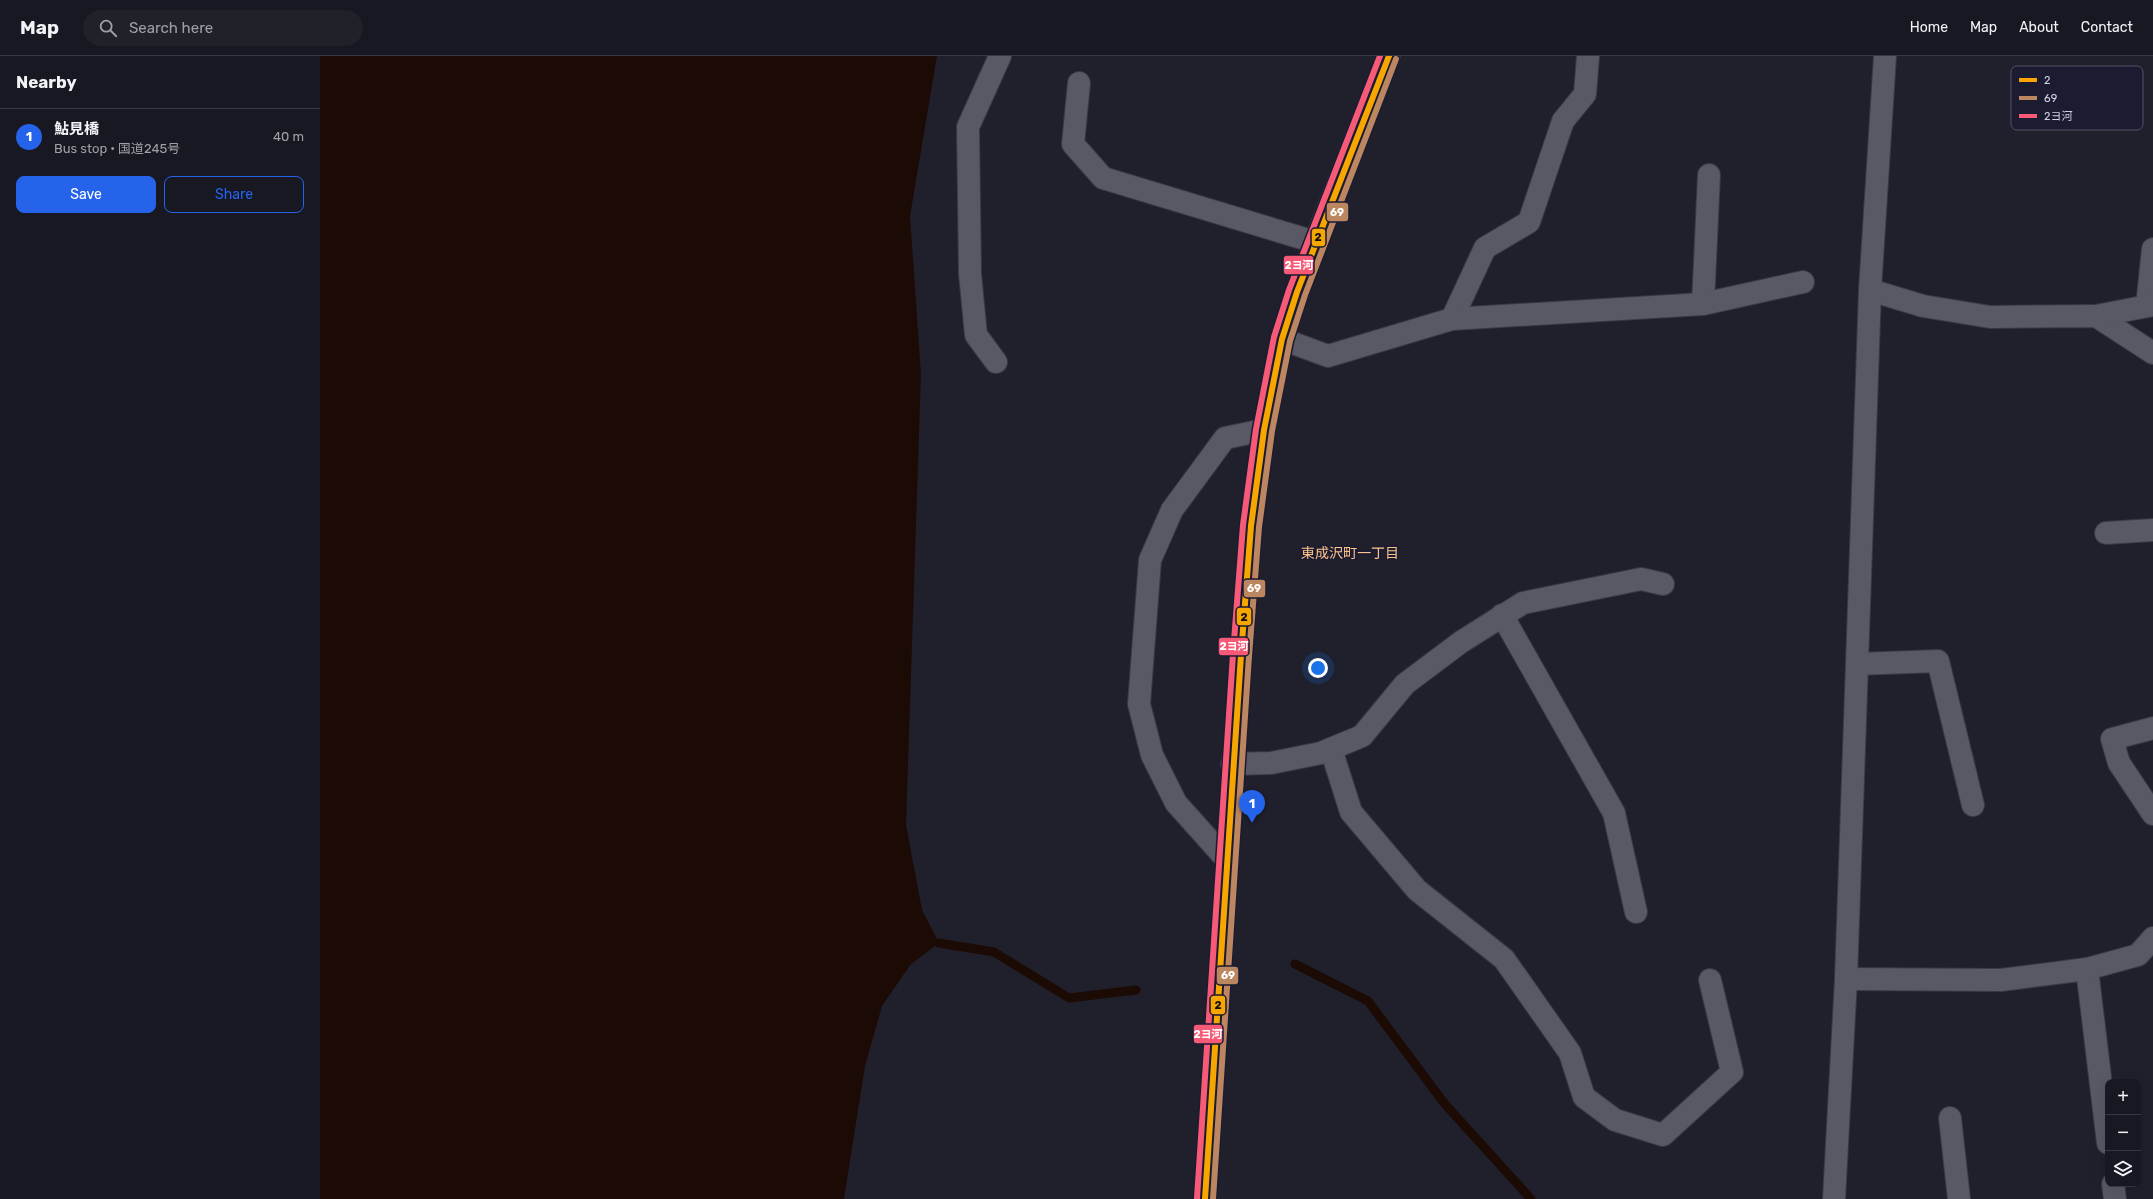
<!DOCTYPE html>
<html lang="en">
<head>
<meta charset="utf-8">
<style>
  :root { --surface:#181822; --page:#21212a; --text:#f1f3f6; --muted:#9fa0a5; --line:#363740; --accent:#2563eb }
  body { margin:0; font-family:Rubik,"Noto Sans JP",sans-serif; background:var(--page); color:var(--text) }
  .controls { position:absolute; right:12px; bottom:12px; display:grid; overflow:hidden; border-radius:8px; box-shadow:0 4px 16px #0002 }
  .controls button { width:36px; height:36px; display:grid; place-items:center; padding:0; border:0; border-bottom:1px solid var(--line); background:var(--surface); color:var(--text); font:20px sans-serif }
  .you { position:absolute; left:998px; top:612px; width:14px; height:14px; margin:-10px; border:3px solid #fff; border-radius:50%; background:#1a73e8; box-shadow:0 0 0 6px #1a73e833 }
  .badge { display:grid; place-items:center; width:26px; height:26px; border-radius:50%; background:var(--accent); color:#fff; font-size:13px; font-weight:700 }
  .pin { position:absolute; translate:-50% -33px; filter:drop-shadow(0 1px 2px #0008) }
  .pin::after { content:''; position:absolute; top:21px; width:14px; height:12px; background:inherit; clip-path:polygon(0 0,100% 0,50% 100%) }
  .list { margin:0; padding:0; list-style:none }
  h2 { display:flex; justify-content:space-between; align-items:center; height:52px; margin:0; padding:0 16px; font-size:17px }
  h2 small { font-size:13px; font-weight:400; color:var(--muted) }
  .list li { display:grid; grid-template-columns:26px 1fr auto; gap:12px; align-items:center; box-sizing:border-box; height:56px; padding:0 16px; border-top:1px solid var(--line) }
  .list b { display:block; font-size:15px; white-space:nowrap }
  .list p { margin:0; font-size:13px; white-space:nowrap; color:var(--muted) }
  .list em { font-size:13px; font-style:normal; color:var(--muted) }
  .actions { display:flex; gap:8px; padding:12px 16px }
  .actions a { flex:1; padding:9px 0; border:1px solid var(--accent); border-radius:8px; text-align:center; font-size:14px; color:var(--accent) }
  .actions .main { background:var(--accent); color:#fff }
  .icon { flex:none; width:22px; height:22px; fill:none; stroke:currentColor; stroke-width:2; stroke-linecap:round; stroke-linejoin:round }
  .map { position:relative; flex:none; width:1833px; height:1143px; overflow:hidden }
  header { display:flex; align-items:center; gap:24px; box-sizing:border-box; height:56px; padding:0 20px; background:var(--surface); border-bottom:1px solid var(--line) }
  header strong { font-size:19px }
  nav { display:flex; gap:22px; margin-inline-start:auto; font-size:14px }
  .search { width:280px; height:36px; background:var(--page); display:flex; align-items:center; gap:10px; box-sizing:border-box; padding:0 14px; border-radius:22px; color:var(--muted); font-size:15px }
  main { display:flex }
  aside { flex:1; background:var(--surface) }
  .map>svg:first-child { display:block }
  .water { fill:#1c0b04 }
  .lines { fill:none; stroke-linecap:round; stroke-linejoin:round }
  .stream { stroke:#1c0b04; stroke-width:9 }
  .minor-casing { stroke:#3a3a45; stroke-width:24 }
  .highway-casing { stroke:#3a3a45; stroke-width:24 }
  .minor { stroke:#585964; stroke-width:22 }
  .highway { stroke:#5f5f6e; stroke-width:22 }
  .bus-1-casing { stroke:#1b1b32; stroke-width:9 }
  .bus-2-casing { stroke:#1b1b32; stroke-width:9 }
  .bus-3-casing { stroke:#1b1b32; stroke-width:9 }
  .bus-1 { stroke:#f7a600; stroke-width:6 }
  .bus-2 { stroke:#bb8660; stroke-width:6 }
  .bus-3 { stroke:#f75a77; stroke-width:6 }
  .labels { text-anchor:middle; stroke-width:3.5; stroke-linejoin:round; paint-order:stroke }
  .neighbourhood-label { font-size:14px; fill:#fcc387; stroke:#1b1b32 }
  .key { fill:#1b1b32; stroke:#515267; stroke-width:1 }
  .key-label { font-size:11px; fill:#cfd1e1 }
  .line-badge { stroke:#1b1b32; stroke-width:1.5 }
  .badge-label { font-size:11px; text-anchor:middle; font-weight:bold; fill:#fff }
  .pale-badge-label { font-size:11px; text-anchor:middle; font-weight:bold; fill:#111 }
</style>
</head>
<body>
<header>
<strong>Map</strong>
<div class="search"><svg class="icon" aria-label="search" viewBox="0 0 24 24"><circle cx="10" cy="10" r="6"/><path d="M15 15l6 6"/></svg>Search here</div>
<nav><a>Home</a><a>Map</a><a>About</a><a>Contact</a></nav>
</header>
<main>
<aside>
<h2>Nearby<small></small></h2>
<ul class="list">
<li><span class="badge">1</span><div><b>鮎見橋</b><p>Bus stop · 国道245号</p></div><em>40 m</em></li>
</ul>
<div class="actions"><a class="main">Save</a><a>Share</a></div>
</aside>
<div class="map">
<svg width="1833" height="1143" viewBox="0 0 1833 1143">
  <rect width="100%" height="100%" fill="#20202d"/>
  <polygon class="water" points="0,0 617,0 590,160 601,318 586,769 602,854 619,887 591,908 562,950 545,1010 524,1143 0,1143"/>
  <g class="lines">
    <g class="stream">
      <polyline points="619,887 674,896 749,942 816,934"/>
      <polyline points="975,908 1048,945 1124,1047 1211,1143"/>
    </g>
    <g class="minor-casing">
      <g id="minor">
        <polyline points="759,27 753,88 783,122 995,186"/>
        <polyline points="1550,234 1603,250 1670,261 1776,260 1833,297"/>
        <polyline points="1383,248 1389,119"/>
        <polyline points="1827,250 1833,193"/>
        <polyline points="1776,260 1833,249"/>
        <polyline points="1132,263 1165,192 1209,166 1243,65 1265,38 1268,0"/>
        <polyline points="962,283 1008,300 1132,263 1383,248 1483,226"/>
        <polyline points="676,306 656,279 650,218 648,71 680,0"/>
        <polyline points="1786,477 1833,474"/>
        <polyline points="1182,559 1294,757 1316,856"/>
        <polyline points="1537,608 1618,605 1653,749"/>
        <polyline points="1833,672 1792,683 1799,707 1833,758"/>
        <polyline points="1011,693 1031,756 1097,834 1184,903 1250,997 1264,1041 1295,1064 1343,1079 1412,1016 1390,924"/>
        <polyline points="912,708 951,707 1001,697 1042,680 1085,628 1141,586 1203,547 1321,523 1343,528"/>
        <polyline points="907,804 856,747 832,699 819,648 830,504 852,454 905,382 944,374"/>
        <polyline points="1767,913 1788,1087"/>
        <polyline points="1526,923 1681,924 1767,913 1818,899 1833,882"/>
        <polyline points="1630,1062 1639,1143"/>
        <polyline points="1793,1128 1795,1143"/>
        <polyline points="1514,1143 1526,923 1550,234 1565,0"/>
      </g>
    </g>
    <g class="highway-casing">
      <polyline id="highway" points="885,1143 921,599 931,470 944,374 962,283 977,236 995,186 1069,0"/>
    </g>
    <use href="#minor" class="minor"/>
    <use href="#highway" class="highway"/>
    <g class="bus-1-casing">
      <polyline id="bus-1" points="885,1143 921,599 931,470 944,374 962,283 977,236 1069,0"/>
    </g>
    <g class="bus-2-casing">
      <polyline id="bus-2" points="893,1143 929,600 939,471 952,375 970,285 985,239 1076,3"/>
    </g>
    <g class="bus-3-casing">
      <polyline id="bus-3" points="877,1142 913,598 923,469 936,373 954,281 969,234 1060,0"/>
    </g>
    <use href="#bus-1" class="bus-1"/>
    <use href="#bus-2" class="bus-2"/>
    <use href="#bus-3" class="bus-3"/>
  </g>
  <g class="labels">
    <g class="neighbourhood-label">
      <text x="1030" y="502">東成沢町一丁目</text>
    </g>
  </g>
  <rect x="1691" y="10" width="132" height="64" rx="6" class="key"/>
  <rect x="1699" y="22" width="18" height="4" fill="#f7a600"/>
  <rect x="1699" y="40" width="18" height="4" fill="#bb8660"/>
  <rect x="1699" y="58" width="18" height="4" fill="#f75a77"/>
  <g class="key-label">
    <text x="1724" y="28">2</text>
    <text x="1724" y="46">69</text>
    <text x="1724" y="64">2ヨ河</text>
  </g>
  <g class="line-badge">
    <rect x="1006" y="146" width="23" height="20" rx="4" fill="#bb8660"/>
    <rect x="991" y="172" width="15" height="19" rx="4" fill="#f7a600"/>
    <rect x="963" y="199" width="31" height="20" rx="4" fill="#f75a77"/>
    <rect x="923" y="523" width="23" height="19" rx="4" fill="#bb8660"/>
    <rect x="916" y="551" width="16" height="19" rx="4" fill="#f7a600"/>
    <rect x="898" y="581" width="31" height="19" rx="4" fill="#f75a77"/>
    <rect x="896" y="910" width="23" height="19" rx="4" fill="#bb8660"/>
    <rect x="890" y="939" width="16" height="20" rx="4" fill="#f7a600"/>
    <rect x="873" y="968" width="30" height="20" rx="4" fill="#f75a77"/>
  </g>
  <g class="badge-label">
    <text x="1017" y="160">69</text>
    <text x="979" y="213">2ヨ河</text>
    <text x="934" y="536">69</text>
    <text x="914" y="594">2ヨ河</text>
    <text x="908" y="923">69</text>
    <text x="888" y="982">2ヨ河</text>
  </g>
  <g class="pale-badge-label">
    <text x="998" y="185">2</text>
    <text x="924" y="565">2</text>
    <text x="898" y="953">2</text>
  </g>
</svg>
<div class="controls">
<button>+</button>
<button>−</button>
<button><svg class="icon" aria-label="layers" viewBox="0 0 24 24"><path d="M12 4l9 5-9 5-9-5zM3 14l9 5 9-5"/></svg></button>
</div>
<div class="you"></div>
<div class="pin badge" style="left:932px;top:767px">1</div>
</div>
</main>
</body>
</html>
